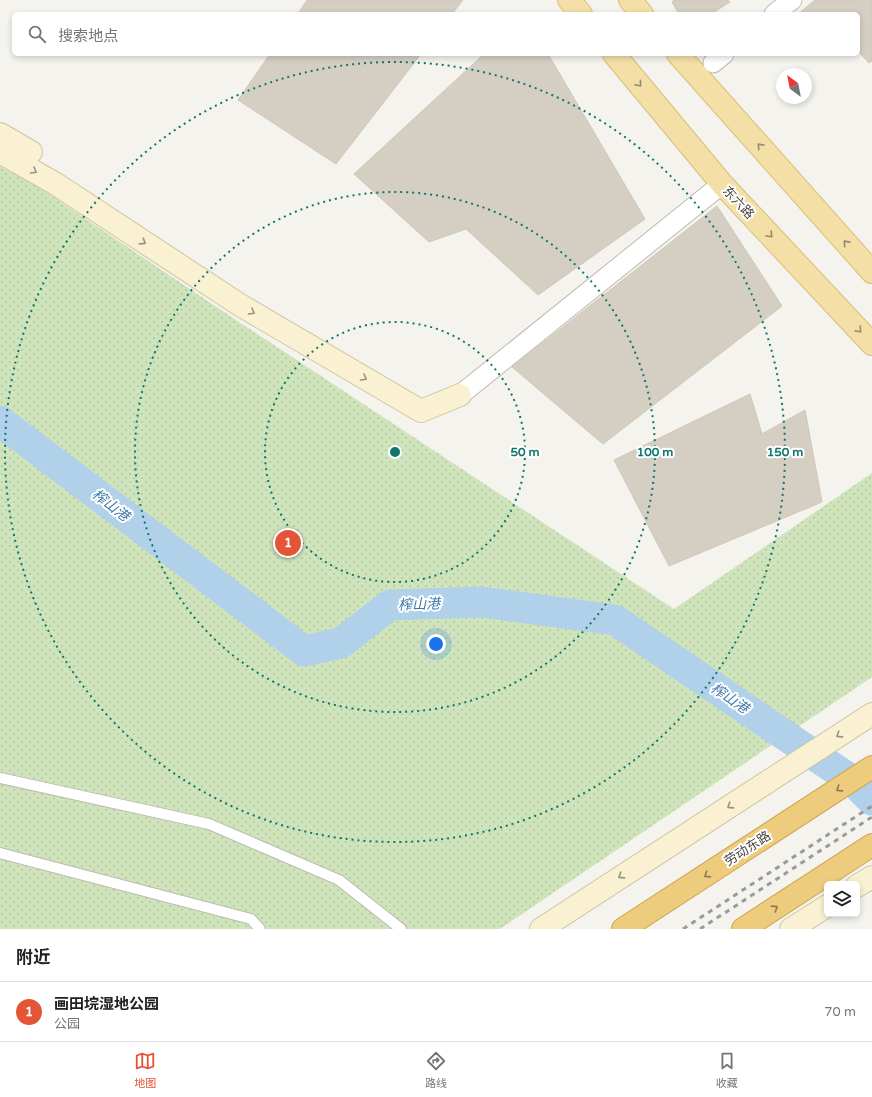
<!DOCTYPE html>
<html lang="zh">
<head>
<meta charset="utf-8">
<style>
  :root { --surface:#fff; --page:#f2f2f2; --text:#202124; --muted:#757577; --line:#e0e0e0; --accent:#e35536 }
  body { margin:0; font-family:"Varela Round","Noto Sans SC",sans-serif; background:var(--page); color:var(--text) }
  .controls { position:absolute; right:12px; bottom:12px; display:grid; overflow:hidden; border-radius:6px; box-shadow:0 2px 6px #0003 }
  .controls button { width:36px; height:36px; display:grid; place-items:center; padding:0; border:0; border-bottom:1px solid var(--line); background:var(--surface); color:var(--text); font:20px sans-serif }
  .compass { position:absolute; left:776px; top:68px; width:36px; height:36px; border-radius:50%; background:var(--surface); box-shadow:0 2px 6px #0003; rotate:328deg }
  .you { position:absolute; left:436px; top:644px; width:14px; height:14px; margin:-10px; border:3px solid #fff; border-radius:50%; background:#1a73e8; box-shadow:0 0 0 6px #1a73e833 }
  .badge { display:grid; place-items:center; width:26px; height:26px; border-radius:50%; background:var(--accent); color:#fff; font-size:13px; font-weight:700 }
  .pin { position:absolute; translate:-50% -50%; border:2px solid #fff; box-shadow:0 1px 4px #0006 }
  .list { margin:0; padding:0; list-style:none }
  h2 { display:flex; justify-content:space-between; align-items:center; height:52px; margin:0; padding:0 16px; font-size:17px }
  h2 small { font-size:13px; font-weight:400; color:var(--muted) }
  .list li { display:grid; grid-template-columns:26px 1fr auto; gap:12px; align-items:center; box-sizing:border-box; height:60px; padding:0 16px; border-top:1px solid var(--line) }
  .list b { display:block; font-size:15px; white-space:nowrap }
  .list p { margin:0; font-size:13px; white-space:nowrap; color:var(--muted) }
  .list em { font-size:13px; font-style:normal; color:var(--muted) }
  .icon { flex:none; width:22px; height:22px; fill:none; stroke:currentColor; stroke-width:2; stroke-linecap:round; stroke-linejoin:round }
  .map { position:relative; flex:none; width:872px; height:929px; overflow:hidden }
  .search { position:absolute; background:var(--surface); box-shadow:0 2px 6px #0003; left:12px; right:12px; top:12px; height:44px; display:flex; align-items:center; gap:10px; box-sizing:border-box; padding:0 14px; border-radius:6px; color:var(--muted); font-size:15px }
  .sheet { height:112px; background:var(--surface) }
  nav { display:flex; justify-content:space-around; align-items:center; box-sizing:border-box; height:56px; border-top:1px solid var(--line); background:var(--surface); font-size:11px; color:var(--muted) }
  nav a { display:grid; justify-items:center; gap:2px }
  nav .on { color:var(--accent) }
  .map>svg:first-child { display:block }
  .park { fill:url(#park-dots) }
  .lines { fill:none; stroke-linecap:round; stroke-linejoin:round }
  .river { stroke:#b1d1ea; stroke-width:31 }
  .building { fill:#d5cfc3; stroke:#cfc7b7 }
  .lane-casing { stroke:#bfbab0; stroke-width:12 }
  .street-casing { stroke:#bfbab0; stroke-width:21 }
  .secondary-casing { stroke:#cfc5a2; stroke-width:24 }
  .primary-casing { stroke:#d8be78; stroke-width:24 }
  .highway-casing { stroke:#cda24e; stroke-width:24 }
  .lane { stroke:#fff; stroke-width:10 }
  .street { stroke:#fff; stroke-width:19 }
  .secondary { stroke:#f9f1d2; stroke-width:22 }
  .primary { stroke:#f4e0a7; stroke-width:22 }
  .highway { stroke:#eecc7e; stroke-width:22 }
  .rail { stroke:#9a9a9a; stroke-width:3; stroke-dasharray:5 5; stroke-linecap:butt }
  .oneway { stroke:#968a6c }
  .oneway2 { stroke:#98927f }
  .oneway3 { stroke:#8b7a56 }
  .ring { fill:none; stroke:#0f766e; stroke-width:2; stroke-dasharray:2 4 }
  .labels { text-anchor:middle; stroke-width:4; stroke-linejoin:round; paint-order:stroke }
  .street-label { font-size:13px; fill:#49443b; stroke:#fff }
  .water-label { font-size:14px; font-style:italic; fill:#3f79aa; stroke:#fff }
  .centre { fill:#0f766e; stroke:#fff; stroke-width:2 }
  .ring-label { font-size:12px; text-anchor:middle; font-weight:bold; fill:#0f766e; stroke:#fff; stroke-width:4; stroke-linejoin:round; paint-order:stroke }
</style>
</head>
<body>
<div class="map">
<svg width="872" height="929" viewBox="0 0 872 929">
  <defs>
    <pattern id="park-dots" width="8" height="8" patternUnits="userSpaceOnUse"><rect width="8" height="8" fill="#d0e4bb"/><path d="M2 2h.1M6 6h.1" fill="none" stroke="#b4c5a2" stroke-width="1.8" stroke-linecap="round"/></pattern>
  </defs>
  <rect width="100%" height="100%" fill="#f5f3ed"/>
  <polygon class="park" points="0,165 46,192 230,316 674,609 872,473 872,677 500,929 0,929"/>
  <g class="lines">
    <polyline class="river" points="0,421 304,651 341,643 390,605 482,602 615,620 854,782 872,800"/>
  </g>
  <g class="building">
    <polygon points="307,0 463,0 452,14 298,14"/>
    <polygon points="674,0 728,0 730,2 711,14 679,14 672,2"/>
    <polygon points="815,0 857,0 858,2 860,0 872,0 872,61 869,63 858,51 858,14 798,14"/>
    <polygon points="270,54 421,54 336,164 238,100"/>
    <polygon points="484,54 548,54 645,219 538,295 466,229 429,242 354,174"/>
    <polygon points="717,206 782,306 603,444 512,367"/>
    <polygon points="750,394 762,434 805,410 822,502 669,566 614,460"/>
  </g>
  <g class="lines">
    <g class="lane-casing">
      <g id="lane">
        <polyline points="0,778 209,824 339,880 401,929"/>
        <polyline points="0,853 251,919 260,929"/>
      </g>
    </g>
    <g class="street-casing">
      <g id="street">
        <polyline points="774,14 792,0"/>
        <polyline points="713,63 724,54"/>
        <polyline points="460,395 722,184"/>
      </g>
    </g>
    <g class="secondary-casing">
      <g id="secondary">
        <polyline points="0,134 31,152"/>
        <polyline points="0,152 56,184 240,305 421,411 460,395"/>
        <polyline points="857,886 872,877"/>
        <polyline points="541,929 872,714"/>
        <polyline points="791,929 827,906"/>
      </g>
    </g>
    <g class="primary-casing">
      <g id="primary">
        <polyline points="569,0 581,14"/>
        <polyline points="630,0 642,14"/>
        <polyline points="614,54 722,184 872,344"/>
        <polyline points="678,54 872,272"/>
      </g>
    </g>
    <g class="highway-casing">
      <g id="highway">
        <polyline points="623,929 872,767"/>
        <polyline points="743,929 872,845"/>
      </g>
    </g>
    <use href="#lane" class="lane"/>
    <use href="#street" class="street"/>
    <use href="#secondary" class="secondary"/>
    <use href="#primary" class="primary"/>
    <use href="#highway" class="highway"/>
    <g class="rail">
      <polyline points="683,929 872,806"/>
      <polyline points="700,929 872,817"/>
    </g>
  </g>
  <defs><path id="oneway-chevron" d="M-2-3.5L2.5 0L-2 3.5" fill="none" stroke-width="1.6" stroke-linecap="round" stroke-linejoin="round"/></defs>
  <g class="oneway">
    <use href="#oneway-chevron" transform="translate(639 84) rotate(50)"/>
    <use href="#oneway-chevron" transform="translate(760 146) rotate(-132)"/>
    <use href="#oneway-chevron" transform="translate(770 235) rotate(47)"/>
    <use href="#oneway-chevron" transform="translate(846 243) rotate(-132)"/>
    <use href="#oneway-chevron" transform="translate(859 330) rotate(47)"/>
  </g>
  <g class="oneway2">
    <use href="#oneway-chevron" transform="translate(34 171) rotate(30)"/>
    <use href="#oneway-chevron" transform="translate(143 242) rotate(33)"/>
    <use href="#oneway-chevron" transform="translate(252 312) rotate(30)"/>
    <use href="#oneway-chevron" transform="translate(364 378) rotate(30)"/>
    <use href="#oneway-chevron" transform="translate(839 735) rotate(147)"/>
    <use href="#oneway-chevron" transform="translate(730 806) rotate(147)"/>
    <use href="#oneway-chevron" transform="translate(621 876) rotate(147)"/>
  </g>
  <g class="oneway3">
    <use href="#oneway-chevron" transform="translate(839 789) rotate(147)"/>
    <use href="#oneway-chevron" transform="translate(707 875) rotate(147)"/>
    <use href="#oneway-chevron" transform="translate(775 908) rotate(-33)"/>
  </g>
  <g class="ring">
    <circle cx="395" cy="452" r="130"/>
    <circle cx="395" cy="452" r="260"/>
    <circle cx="395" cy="452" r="390"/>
  </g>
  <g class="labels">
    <g class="street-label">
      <text transform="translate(739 202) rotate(47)" y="5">东六路</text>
      <text transform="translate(747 848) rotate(-33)" y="5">劳动东路</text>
    </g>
    <g class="water-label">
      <text transform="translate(111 505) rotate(37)" y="5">榨山港</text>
      <text transform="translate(419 604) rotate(-2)" y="5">榨山港</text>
      <text transform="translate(730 698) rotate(34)" y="5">榨山港</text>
    </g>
  </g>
  <circle cx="395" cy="452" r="6" class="centre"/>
  <g class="ring-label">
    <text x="525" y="456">50 m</text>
    <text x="655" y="456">100 m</text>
    <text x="785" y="456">150 m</text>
  </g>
</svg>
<div class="controls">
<button><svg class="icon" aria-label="layers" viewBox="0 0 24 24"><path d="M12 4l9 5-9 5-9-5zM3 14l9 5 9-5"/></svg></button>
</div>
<svg class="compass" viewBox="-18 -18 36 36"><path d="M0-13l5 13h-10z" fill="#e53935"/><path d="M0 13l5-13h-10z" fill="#757577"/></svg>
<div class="you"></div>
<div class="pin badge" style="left:288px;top:543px">1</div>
<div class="search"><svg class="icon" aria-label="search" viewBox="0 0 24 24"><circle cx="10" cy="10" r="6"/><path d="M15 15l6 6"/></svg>搜索地点</div>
</div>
<section class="sheet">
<h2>附近<small></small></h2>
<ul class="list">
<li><span class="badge">1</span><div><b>画田垸湿地公园</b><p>公园</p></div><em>70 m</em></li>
</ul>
</section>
<nav>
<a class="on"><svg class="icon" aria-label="map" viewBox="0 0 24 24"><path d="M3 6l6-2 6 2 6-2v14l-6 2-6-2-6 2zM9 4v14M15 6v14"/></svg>地图</a>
<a><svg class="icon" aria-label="directions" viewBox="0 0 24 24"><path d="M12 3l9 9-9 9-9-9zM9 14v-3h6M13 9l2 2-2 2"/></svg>路线</a>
<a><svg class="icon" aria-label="saved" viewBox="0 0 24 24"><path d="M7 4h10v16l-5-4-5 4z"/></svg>收藏</a>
</nav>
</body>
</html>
